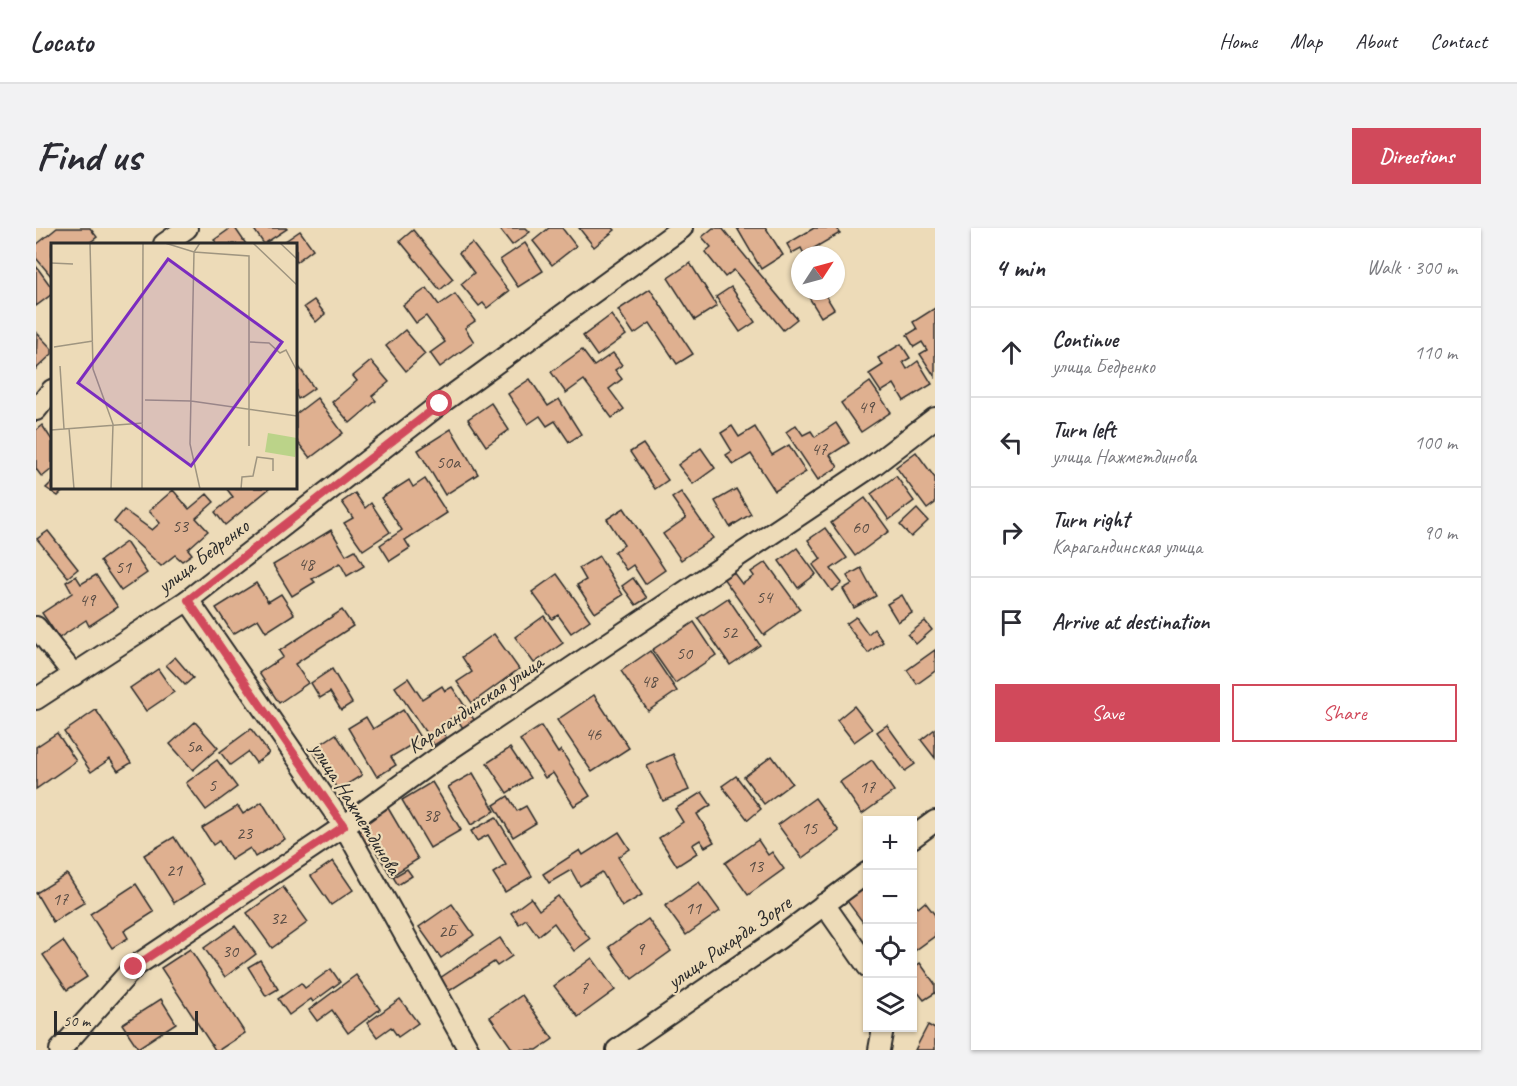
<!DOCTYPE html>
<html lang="en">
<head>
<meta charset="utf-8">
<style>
  :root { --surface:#fff; --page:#f2f2f3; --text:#2b2b33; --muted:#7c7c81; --line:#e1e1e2; --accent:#d1495b }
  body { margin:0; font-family:Caveat,sans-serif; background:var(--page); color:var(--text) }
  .controls { position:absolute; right:18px; bottom:18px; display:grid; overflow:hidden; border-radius:0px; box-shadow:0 2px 4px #0004 }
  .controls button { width:54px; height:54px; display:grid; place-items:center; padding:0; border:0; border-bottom:2px solid var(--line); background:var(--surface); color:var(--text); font:30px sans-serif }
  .compass { position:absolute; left:755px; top:18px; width:54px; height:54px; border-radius:50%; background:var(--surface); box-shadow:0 2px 4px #0004; rotate:54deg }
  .scale { position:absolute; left:18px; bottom:15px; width:144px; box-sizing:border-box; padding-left:6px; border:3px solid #2b2b2b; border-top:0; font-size:16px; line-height:21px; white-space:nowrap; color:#2b2b2b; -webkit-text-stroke:4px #eddbb8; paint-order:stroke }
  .stop { position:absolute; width:18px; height:18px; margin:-14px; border:4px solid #d1495b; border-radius:50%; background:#fff }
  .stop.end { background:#d1495b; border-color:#fff; box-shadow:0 2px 6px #0008 }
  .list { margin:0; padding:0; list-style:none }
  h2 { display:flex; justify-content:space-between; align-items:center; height:78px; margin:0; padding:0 24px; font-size:26px }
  h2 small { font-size:20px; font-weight:400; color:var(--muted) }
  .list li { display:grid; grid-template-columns:39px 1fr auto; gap:18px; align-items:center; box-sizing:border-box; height:90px; padding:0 24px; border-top:2px solid var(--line) }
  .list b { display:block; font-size:22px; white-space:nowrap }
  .list p { margin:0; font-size:20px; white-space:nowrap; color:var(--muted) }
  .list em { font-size:20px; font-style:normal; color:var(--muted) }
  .actions { display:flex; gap:12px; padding:18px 24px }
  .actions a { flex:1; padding:14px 0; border:2px solid var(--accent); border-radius:0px; text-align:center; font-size:21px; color:var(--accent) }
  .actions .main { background:var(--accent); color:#fff }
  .icon { flex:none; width:33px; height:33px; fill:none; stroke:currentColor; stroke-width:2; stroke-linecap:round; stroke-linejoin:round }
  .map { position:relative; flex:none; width:899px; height:822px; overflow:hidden; border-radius:0px }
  header { display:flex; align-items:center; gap:36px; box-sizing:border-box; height:84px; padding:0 30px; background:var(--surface); border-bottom:2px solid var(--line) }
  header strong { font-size:28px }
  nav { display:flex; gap:33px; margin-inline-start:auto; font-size:21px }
  .intro { display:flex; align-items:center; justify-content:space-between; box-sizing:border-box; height:144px; padding:0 36px }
  h1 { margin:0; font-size:42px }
  .button { padding:15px 27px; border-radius:0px; background:var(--accent); color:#fff; font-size:21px; font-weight:700 }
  main { display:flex; gap:36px; padding:0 36px }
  aside { flex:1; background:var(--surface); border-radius:0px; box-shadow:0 2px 4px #0004 }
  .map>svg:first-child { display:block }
  .building { fill:#dfb090; stroke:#2b2b2b; stroke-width:1.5 }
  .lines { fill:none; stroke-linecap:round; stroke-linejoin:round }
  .minor-casing { stroke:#2b2b2b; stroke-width:24 }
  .minor { stroke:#eddbb8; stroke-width:20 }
  .route { stroke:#d1495b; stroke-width:8 }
  .labels { text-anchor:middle; stroke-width:4.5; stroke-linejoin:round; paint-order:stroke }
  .number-label { font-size:18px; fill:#584c44 }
  .street-label { font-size:21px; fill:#2b2b2b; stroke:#eddbb8 }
  .inset-road { fill:none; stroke:#9f9580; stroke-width:1.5 }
  .view { fill:#7b2cbf; fill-opacity:0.15; stroke:#7b2cbf; stroke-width:3 }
  .inset-edge { fill:none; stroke:#2b2b2b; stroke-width:3 }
</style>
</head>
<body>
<header>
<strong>Locato</strong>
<nav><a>Home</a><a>Map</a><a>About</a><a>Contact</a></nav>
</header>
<div class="intro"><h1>Find us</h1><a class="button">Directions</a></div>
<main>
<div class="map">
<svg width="899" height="822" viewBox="0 0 899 822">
  <rect width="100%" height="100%" fill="#eddbb8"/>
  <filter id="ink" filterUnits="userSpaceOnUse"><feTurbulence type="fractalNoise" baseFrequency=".0167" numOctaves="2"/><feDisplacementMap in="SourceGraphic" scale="12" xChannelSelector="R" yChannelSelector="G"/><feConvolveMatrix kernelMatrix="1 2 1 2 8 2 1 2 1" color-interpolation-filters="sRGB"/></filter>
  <g filter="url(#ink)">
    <g class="building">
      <polygon points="21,0 54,0 61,9 52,16 16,16 15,48 0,30 0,17"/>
      <polygon points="195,0 199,0 210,16 182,16 178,12"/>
      <polygon points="217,0 250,0 251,1 228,16"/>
      <polygon points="463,0 490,0 494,4 476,17"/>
      <polygon points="513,0 526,0 540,18 516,37 497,13"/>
      <polygon points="543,0 577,0 579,2 558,19"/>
      <polygon points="677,0 686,0 761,91 747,102 698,42 689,49 669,24 675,19 666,9"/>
      <polygon points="701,0 730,0 747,27 725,41"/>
      <polygon points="778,0 801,0 804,5 768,26 765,20 756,25 751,16"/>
      <polygon points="377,2 417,51 404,62 364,13"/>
      <polygon points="264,3 277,21 260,34 260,16 245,16"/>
      <polygon points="436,15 473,63 451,80 447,75 443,78 425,56 438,45 423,25"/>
      <polygon points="489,15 507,43 482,59 464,32"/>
      <polygon points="654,35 681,78 659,92 632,50"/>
      <polygon points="0,38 16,60 16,66 0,78"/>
      <polygon points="695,59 719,94 704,104 680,69"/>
      <polygon points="391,60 403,77 419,66 439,93 429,100 438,114 404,139 394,125 409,114 390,88 380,95 367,77"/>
      <polygon points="614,61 657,126 641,136 614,95 598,106 582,82"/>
      <polygon points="769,63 787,63 798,81 785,89"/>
      <polygon points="278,72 289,86 280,94 268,79"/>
      <polygon points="899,80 899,149 884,126 891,122 886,114 878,119 871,107 881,101 877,94"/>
      <polygon points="575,87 590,107 561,128 547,108"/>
      <polygon points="369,102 389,126 370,143 350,118"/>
      <polygon points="1,105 16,121 16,126 0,141"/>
      <polygon points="865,116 874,130 867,134 871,141 882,133 896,156 868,173 858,156 845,164 833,146 847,137 842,130"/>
      <polygon points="546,122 558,138 577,125 586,137 579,142 586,151 573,161 588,181 576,190 548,152 530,165 515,144"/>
      <polygon points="335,133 353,154 336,168 340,173 314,195 296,174 321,153 317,148"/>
      <polygon points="260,135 278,160 262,171 260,167"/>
      <polygon points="494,151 512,178 523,171 545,206 533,214 519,193 511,198 504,188 492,196 472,166"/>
      <polygon points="834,154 855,184 825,204 805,175"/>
      <polygon points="281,170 307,205 274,230 260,212 260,186"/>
      <polygon points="455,175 473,202 450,218 432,191"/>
      <polygon points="800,195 813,215 794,227 802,239 782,252 750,204 760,197 767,207 775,203 779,209"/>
      <polygon points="6,197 16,212 16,241 6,249 0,241 0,202"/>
      <polygon points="696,198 703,209 719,199 736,227 753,217 770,244 739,263 715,226 697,237 690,227 696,223 685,205"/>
      <polygon points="415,201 442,246 409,267 382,222"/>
      <polygon points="607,216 632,252 619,261 594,224"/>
      <polygon points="665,220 679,240 657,256 642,237"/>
      <polygon points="880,224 899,250 899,275 891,281 860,239"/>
      <polygon points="860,248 878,273 853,292 835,266"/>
      <polygon points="389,251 411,285 369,312 374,320 354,333 344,317 366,302 345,270 373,252 377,259"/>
      <polygon points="16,254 16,260 30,260 22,268 10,260"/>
      <polygon points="190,260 234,260 189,297 179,284 197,269"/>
      <polygon points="700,261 715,286 694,299 679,273"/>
      <polygon points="137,262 153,281 171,266 178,274 160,290 172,303 152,321 156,326 146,333 139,327 125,338 78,294 88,282 116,302 124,295 113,283"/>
      <polygon points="645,264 677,310 645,332 627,306 650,290 636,270"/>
      <polygon points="319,265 329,280 335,275 354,304 327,322 308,295 317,290 306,274"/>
      <polygon points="829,270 853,303 819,328 795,295"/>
      <polygon points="588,280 629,342 609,356 597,337 590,342 578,324 588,317 571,291"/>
      <polygon points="881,281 892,293 875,309 864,297"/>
      <polygon points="789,300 811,330 795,341 806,355 796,363 777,337 785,331 772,312"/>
      <polygon points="295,302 310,327 319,322 328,338 311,348 304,335 276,351 279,354 256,368 237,337"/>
      <polygon points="12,303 42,341 32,349 1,311"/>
      <polygon points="90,314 111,345 85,363 64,333"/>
      <polygon points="761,320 780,346 762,360 743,333"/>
      <polygon points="563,328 587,367 559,385 541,357 550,352 543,340"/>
      <polygon points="730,334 764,381 728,407 687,350 697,344 706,356 718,348 715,344"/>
      <polygon points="825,340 840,368 818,380 807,361 816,356 811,348"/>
      <polygon points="521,346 554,392 535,405 522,387 516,391 496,364"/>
      <polygon points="60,347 82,379 53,398 50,392 23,410 6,385 36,365 30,354 40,348 45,356"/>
      <polygon points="597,350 611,370 600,377 586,358"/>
      <polygon points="220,355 232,374 245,366 258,386 230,404 222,391 197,406 180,380"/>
      <polygon points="866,367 876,385 862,394 851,376"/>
      <polygon points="692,370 724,417 694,437 662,390"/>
      <polygon points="306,382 317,398 259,436 272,455 243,475 223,445 247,429 243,423"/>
      <polygon points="508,388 527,415 498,435 479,409"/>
      <polygon points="820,389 832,406 838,401 847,414 832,425 810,396"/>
      <polygon points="889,393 896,402 880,416 872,407"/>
      <polygon points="658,394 680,427 639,455 616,422"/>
      <polygon points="458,406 483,441 436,475 421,454 436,444 426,429"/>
      <polygon points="899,422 899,443 881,456 871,442"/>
      <polygon points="614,423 641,463 612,483 585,443"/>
      <polygon points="139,429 157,450 149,457 130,437"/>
      <polygon points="122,441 138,464 110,483 94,460"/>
      <polygon points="296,441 316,475 305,482 294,464 284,470 275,455"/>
      <polygon points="372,450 386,471 406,458 409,463 416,459 439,493 427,500 419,488 403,498 410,509 398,517 359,459"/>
      <polygon points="558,467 593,520 556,544 521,492"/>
      <polygon points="818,478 836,501 818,514 801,492"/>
      <polygon points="60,482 95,535 82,543 74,531 55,544 28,504"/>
      <polygon points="367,482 385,511 355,529 360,537 341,549 312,500 330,489 337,501"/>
      <polygon points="159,494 182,520 157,542 134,516"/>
      <polygon points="851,497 879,536 869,543 841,504"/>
      <polygon points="505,498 522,525 525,522 554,568 538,578 517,545 509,550 484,512"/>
      <polygon points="215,501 233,525 220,535 212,524 194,537 184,524"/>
      <polygon points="899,501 899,530 885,512"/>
      <polygon points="21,505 40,533 0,561 0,519"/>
      <polygon points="300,506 326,547 302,562 276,522"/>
      <polygon points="474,520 494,550 471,565 451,535"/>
      <polygon points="637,526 653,562 627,573 611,538"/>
      <polygon points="736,528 756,555 728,576 708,549"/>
      <polygon points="181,532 201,559 170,582 150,555"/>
      <polygon points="836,532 858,563 826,586 804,554"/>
      <polygon points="437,545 459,583 435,597 412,559"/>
      <polygon points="700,548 725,581 712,592 686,558"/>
      <polygon points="396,554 425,602 394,620 366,572"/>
      <polygon points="666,564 675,577 661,586 678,614 669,619 664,612 656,617 661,625 641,638 623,610 647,594 639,581"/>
      <polygon points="472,568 481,583 490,578 500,595 477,609 458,577"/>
      <polygon points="779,570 803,603 766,630 742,597"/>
      <polygon points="226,574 249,611 219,629 214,620 195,632 183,613 177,617 166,600 202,578 207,586"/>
      <polygon points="352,580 382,631 355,648 335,615 329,619 317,601"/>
      <polygon points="460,589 496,648 469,664 457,645 470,637 452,607 441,613 435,603"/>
      <polygon points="583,604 594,621 582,629 606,667 586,679 566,644 544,658 535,642 513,655 507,646 544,622 547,627"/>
      <polygon points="138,609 168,656 138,675 108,627"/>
      <polygon points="722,612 732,627 736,624 748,641 712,667 689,635"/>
      <polygon points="297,633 317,662 295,677 275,648"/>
      <polygon points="371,641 376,648 362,657 357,649"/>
      <polygon points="31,646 49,674 17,694 0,665"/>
      <polygon points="663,654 684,683 650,707 629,678"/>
      <polygon points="100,656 118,684 88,703 92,710 76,720 54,686"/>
      <polygon points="247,659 272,694 236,720 211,685"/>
      <polygon points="828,661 832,667 832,701 811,673"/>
      <polygon points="522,668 554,711 538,723 518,695 502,708 490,691 483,696 475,685 495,670 503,682"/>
      <polygon points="876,673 882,680 889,674 899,687 899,708 877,724"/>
      <polygon points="416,676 438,707 405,730 383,699"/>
      <polygon points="612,691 635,723 596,751 573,719"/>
      <polygon points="199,698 220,726 189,749 168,720"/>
      <polygon points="464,710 476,728 461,738 458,734 413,763 404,750"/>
      <polygon points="27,713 51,749 31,762 7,727"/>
      <polygon points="154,721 209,805 183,822 179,822 125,740"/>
      <polygon points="556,730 579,762 542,789 518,758"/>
      <polygon points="224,732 242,761 230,768 212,739"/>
      <polygon points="884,735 899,756 899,765 888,772 876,757 876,741"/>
      <polygon points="295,741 304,754 277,774 275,771 253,787 242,771 265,755 269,760"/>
      <polygon points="320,747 344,781 312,805 296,782 281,793 273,782"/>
      <polygon points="486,767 517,811 501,822 477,822 454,789"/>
      <polygon points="125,771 140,795 102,820 86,796"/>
      <polygon points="364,771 382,795 362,809 355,799 341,809 331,795"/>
      <polygon points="892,797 899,801 899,822 879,822"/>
    </g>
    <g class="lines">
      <g class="minor-casing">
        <g id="minor">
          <polyline points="128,16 151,0"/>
          <polyline points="0,182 16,162"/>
          <polyline points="152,372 308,598 433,822"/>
          <polyline points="0,399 38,447"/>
          <polyline points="0,471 152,372 404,176 646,0"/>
          <polyline points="876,610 899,593"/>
          <polyline points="788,676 832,739"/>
          <polyline points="24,822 98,739 308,598 410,524 838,237 899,190"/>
          <polyline points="581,822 742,711 832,644"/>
          <polyline points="843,822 847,800"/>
        </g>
      </g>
      <use href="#minor" class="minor"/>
    </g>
  </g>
  <g class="lines" filter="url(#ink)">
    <polyline class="route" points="98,739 308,598 152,372 404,176"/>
  </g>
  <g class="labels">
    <g class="number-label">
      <text x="830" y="185">49</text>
      <text x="783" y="227">47</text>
      <text x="412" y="240">50а</text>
      <text x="144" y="304">53</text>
      <text x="824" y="305">60</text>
      <text x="270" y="342">48</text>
      <text x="87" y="345">51</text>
      <text x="728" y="375">54</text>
      <text x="51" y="378">49</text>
      <text x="693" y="410">52</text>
      <text x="648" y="431">50</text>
      <text x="613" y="459">48</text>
      <text x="557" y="512">46</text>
      <text x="158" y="524">5а</text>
      <text x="176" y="563">5</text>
      <text x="831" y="565">17</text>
      <text x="395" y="593">38</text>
      <text x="773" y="606">15</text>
      <text x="208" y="611">23</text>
      <text x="719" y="644">13</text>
      <text x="138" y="648">21</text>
      <text x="24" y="677">17</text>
      <text x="657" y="686">11</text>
      <text x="242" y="696">32</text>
      <text x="411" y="709">2Б</text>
      <text x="604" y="727">9</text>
      <text x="194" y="729">30</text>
      <text x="548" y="766">7</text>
    </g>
    <g class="street-label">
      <text transform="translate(167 328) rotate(-37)" y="7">улица Бедренко</text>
      <text transform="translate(439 476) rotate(-34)" y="7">Карагандинская улица</text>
      <text transform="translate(320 580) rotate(58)" y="7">улица Нажметдинова</text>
      <text transform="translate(693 714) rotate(-35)" y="7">улица Рихарда Зорге</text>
    </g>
  </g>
  <g transform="translate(15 15)">
    <rect width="246" height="246" fill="#eddbb8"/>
    <path d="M217,190L246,195L244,214L214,209Z" fill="#bbd389"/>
    <path class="inset-road" d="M39,0L42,126L62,181L60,246M114,0L143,9L198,13V203M149,0L143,9L139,201L149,246M202,0L246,42M229,0L246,16M0,20L22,21M199,99L218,100L229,110L235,107L246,128M3,104L42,98M9,123L13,186M94,157L140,158L246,173M18,185L23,246M0,187L92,180M91,246L92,0M190,246L191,234L202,233L206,214L222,216V228"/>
    <path class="view" d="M117,16L231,99L140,223L27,140Z"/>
    <rect width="246" height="246" class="inset-edge"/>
  </g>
</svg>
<div class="controls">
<button>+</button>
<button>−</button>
<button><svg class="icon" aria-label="locate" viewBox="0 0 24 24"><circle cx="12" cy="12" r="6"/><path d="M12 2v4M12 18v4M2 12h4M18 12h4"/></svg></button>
<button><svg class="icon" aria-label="layers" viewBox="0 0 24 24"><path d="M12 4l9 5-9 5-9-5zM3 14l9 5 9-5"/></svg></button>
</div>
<svg class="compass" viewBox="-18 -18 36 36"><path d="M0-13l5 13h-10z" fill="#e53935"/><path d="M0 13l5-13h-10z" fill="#7c7c81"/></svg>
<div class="scale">50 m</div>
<div class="stop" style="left:404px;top:176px"></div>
<div class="stop end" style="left:98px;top:739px"></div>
</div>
<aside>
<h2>4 min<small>Walk · 300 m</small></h2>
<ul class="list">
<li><svg class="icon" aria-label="ahead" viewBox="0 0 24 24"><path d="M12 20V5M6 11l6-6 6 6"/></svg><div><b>Continue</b><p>улица Бедренко</p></div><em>110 m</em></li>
<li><svg class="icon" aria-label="left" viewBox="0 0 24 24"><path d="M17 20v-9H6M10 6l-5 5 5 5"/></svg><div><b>Turn left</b><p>улица Нажметдинова</p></div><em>100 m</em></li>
<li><svg class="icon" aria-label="right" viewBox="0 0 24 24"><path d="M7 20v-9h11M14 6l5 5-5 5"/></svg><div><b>Turn right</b><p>Карагандинская улица</p></div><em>90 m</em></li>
<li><svg class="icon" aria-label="arrive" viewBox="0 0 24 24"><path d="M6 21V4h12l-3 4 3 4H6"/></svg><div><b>Arrive at destination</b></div></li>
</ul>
<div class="actions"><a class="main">Save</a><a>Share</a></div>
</aside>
</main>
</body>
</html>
